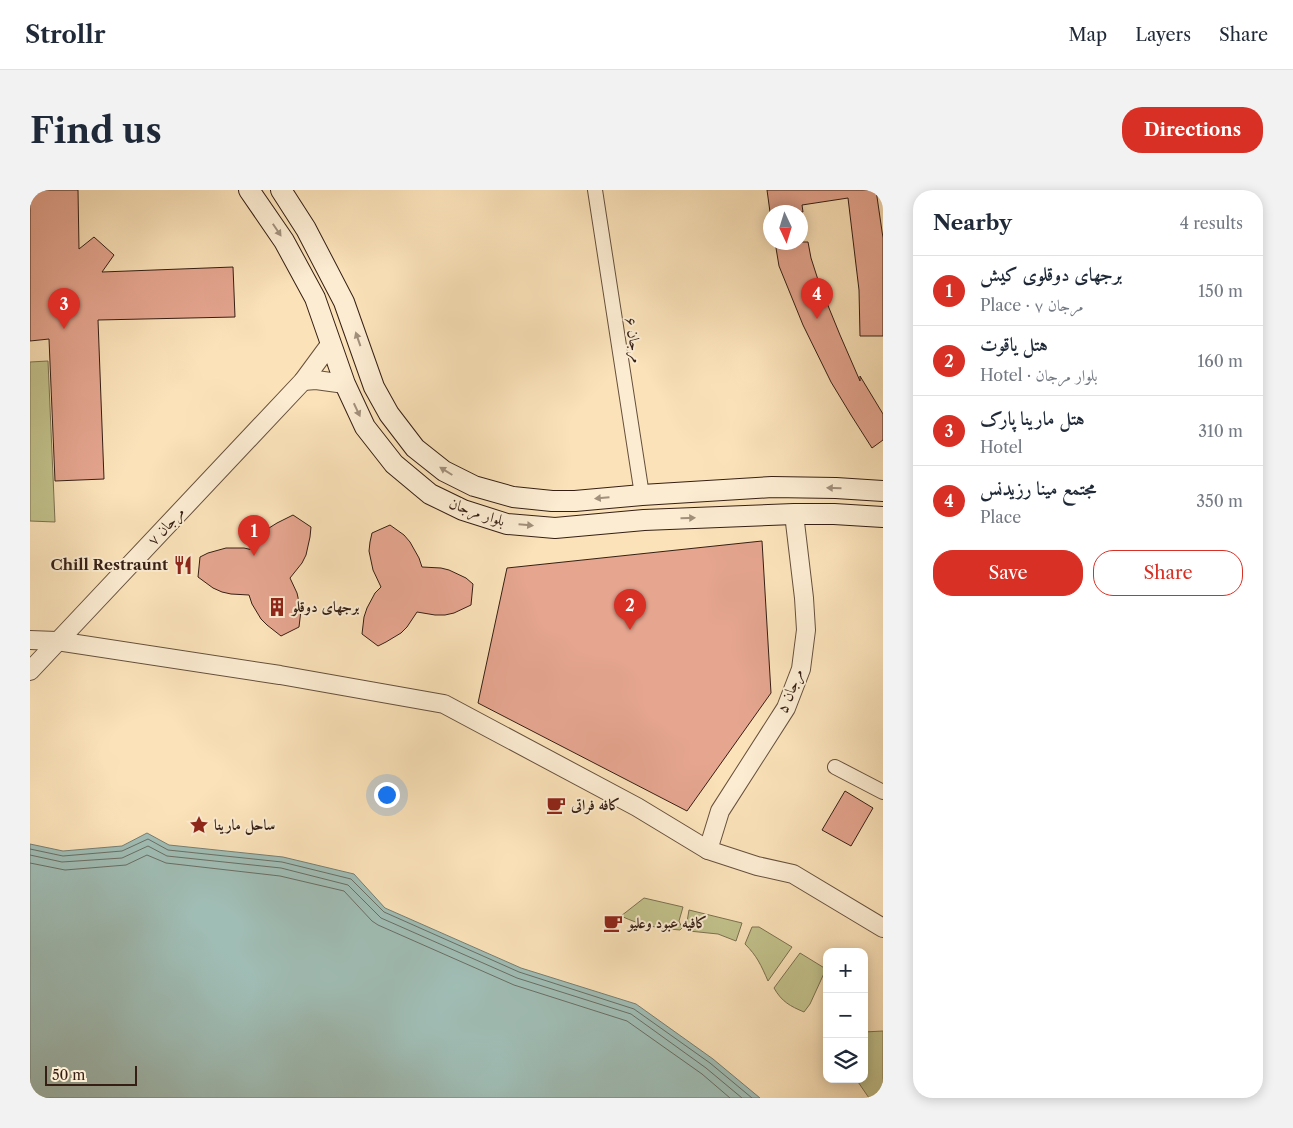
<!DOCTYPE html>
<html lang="en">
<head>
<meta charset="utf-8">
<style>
  :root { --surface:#fff; --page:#f2f2f3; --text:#1f2937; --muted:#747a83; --line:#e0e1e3; --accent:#d93025 }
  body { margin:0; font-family:"Libre Caslon Text",Amiri,serif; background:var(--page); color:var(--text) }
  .controls { position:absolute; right:15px; bottom:15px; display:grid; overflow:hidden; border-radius:10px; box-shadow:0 2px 12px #0003 }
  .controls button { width:45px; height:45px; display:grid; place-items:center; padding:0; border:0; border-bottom:1px solid var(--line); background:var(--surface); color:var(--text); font:25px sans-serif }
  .compass { position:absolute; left:733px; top:15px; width:45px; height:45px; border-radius:50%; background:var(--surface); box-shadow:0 2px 12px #0003; rotate:176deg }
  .scale { position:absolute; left:15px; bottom:12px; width:92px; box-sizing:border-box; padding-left:5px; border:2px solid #351f14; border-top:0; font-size:14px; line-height:18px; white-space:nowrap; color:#351f14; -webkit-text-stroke:4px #fcecd2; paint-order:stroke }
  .you { position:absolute; left:356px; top:604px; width:18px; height:18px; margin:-12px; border:4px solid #fff; border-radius:50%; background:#1a73e8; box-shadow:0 0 0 8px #1a73e833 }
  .badge { display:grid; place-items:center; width:32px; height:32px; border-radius:50%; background:var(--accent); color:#fff; font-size:16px; font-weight:700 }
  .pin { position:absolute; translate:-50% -41px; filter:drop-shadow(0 1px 2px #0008) }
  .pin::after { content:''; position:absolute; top:26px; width:18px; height:15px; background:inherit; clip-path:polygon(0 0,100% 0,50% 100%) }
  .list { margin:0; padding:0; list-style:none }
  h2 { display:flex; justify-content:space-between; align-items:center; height:65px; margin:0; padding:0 20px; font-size:21px }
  h2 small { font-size:16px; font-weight:400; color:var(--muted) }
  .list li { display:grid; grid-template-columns:32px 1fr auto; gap:15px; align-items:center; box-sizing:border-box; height:70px; padding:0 20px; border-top:1px solid var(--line) }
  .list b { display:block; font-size:19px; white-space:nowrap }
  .list p { margin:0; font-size:16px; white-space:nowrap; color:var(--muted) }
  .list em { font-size:16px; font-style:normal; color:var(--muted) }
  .actions { display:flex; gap:10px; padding:15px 20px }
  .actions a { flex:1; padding:11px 0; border:1px solid var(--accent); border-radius:20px; text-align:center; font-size:18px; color:var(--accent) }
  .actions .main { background:var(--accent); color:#fff }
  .icon { flex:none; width:28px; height:28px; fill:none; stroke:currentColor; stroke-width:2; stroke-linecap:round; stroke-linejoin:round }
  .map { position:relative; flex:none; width:853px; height:908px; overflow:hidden; border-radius:20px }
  header { display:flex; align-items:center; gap:30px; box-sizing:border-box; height:70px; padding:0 25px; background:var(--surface); border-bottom:1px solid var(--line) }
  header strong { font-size:24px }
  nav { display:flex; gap:28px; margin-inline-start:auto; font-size:18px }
  .intro { display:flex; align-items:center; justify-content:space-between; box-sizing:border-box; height:120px; padding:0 30px }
  h1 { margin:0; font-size:35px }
  .button { padding:12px 22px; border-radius:20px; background:var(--accent); color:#fff; font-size:18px; font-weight:700 }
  main { display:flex; gap:30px; padding:0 30px }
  aside { flex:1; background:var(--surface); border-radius:20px; box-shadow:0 2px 12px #0003 }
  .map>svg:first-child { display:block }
  .green { fill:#c2c28c; stroke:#7c7050 }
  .water { fill:#a0bdb5; stroke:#757e75 }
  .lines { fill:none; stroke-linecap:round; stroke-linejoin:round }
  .shore { stroke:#6a6e64; stroke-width:1 }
  .building { fill:#e5a58f; stroke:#351f14 }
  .minor-casing { stroke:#66503d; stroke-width:16 }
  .tertiary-casing { stroke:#66503d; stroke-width:20 }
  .secondary-casing { stroke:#351f14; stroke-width:22 }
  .minor { stroke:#fcecd2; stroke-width:14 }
  .tertiary { stroke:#fcecd2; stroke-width:18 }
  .secondary { stroke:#fcecd2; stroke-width:20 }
  .oneway { fill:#a2907c }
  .labels { text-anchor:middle; stroke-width:4; stroke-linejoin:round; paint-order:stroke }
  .street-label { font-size:15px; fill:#351f14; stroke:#fcecd2 }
  .poi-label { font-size:15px; font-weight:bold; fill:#351f14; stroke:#fcecd2; text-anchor:start }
</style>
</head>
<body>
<header>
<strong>Strollr</strong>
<nav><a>Map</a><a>Layers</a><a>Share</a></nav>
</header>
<div class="intro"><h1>Find us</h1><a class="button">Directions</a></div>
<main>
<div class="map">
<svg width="853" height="908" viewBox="0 0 853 908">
  <rect width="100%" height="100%" fill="#fbe2b9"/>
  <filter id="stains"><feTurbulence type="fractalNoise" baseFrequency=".004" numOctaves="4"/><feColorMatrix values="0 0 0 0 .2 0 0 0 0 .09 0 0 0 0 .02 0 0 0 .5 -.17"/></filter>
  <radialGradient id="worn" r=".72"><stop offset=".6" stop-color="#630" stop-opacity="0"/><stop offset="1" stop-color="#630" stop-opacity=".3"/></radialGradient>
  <g class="green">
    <polygon points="18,171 25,332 0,331 0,172"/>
    <path d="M614,708L653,717L649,731L652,738L650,740C628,738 612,736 591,726Z"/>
    <polygon points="659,720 712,733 706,751 688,744 659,741 657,732"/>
    <path d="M722,737H729L762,757L738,791C731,775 727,766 715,754Z"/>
    <path d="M770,763L796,779L780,814L774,822C760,816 752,812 744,798Z"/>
    <polygon points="853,841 853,908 839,908 826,889 834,889 834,842"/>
  </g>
  <polygon class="water" points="117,643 139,655 253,667 324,684 355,718 491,778 606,814 683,869 730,908 0,908 0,654 33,661 92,656"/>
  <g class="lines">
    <g class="shore">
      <polyline points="0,659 33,666 92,661 118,649 138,660 252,672 321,689 354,722 489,782 604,819 680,873 722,908"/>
      <polyline points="0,665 32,672 92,668 118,656 137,666 251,678 318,695 351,728 487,788 601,824 676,878 712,908"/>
      <polyline points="0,673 35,680 96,675 117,665 136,673 250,686 314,701 342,731 348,735 484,795 597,831 672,884 700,908"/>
    </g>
  </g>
  <g class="building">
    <polygon points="0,0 48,0 49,59 64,47 84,65 72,82 203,77 205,127 68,130 74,289 25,291 19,149 0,151"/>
    <polygon points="737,0 846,0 853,48 853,146 830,146 829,100 818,8 772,15 773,22 740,22"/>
    <polygon points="745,52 778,52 781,68 790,96 810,145 830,191 830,186 853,224 853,250 842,258 821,225 801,192 773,135 749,76"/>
    <polygon points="263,325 281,337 280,347 276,365 272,373 260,388 267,403 269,412 271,420 269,437 251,446 237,435 231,429 222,414 219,405 201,404 192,402 183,398 168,387 170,367 178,363 196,358 214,358 223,360 227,352 239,338 247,333"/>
    <polygon points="360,335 374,345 380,352 389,368 392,377 411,378 419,380 436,388 443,394 441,415 424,423 415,425 405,425 387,422 377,437 371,443 356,452 348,456 332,444 334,427 337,418 345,403 351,397 343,380 339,361 340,352 342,343"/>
    <polygon points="732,351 741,503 657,621 448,513 477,378"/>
    <polygon points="815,601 843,618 821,656 792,640"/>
  </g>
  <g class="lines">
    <g class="minor-casing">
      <g id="minor">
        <polyline points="565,0 612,305"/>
        <polyline points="805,577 853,602"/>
      </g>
    </g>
    <g class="tertiary-casing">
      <g id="tertiary">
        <polyline points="273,191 286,190 315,194"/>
        <polyline points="0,450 27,451 250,485 414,514 607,617 678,660 727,676 763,684 853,738"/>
        <polyline points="0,481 273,191 301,153"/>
        <polyline points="678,660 690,621 756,518 771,479 776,440 774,408 764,324"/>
      </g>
    </g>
    <g class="secondary-casing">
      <g id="secondary">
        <polyline points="219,0 254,51 285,108 315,194 335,237 364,274 400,304 433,320 477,334 525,338 614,330 764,324 804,324 853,327"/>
        <polyline points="251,0 276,39 314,112 344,197 359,224 385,258 414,281 444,296 483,307 522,311 545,311 612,305 742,297 806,298 853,301"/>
      </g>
    </g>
    <use href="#minor" class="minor"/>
    <use href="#tertiary" class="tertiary"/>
    <use href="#secondary" class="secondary"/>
  </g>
  <defs><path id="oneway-solid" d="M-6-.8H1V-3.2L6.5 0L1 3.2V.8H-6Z" transform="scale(1.25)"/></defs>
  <g class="oneway">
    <use href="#oneway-solid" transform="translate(247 40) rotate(56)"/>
    <use href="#oneway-solid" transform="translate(328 149) rotate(-109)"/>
    <use href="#oneway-solid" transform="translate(327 220) rotate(65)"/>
    <use href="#oneway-solid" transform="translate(416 281) rotate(-148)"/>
    <use href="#oneway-solid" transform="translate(804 298) rotate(-178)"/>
    <use href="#oneway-solid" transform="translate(572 308) rotate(175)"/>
    <use href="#oneway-solid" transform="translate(658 328) rotate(-2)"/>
    <use href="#oneway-solid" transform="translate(496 335) rotate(5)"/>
  </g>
  <defs>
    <g id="restaurant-bare" transform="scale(1.5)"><path d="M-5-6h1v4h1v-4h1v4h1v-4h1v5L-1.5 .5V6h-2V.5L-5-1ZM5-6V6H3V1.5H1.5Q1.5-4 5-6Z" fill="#8f2418" stroke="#fcecd2" stroke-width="2.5" paint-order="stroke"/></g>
    <g id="building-bare" transform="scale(1.5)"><path d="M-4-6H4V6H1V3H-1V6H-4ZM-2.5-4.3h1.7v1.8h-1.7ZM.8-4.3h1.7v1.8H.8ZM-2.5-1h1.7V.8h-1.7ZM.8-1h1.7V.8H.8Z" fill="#8f2418" stroke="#fcecd2" stroke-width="2.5" paint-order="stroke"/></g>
    <g id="cafe-bare" transform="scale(1.5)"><path d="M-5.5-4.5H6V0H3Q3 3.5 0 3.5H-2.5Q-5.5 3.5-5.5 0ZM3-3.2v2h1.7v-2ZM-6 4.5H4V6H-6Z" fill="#8f2418" stroke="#fcecd2" stroke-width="2.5" paint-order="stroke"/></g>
    <g id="sight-bare" transform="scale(1.5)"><path d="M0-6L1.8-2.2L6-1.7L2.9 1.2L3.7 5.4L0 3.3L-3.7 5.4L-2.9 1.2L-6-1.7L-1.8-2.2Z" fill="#8f2418" stroke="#fcecd2" stroke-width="2.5" paint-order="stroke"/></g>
  </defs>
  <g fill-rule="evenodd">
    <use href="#restaurant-bare" x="153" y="375"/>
    <use href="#building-bare" x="247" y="417"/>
    <use href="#cafe-bare" x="526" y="615"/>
    <use href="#sight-bare" x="169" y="635"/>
    <use href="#cafe-bare" x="583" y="733"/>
  </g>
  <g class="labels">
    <g class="street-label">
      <text transform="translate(604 150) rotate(81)" y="5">مرجان ۶</text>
      <text transform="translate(447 322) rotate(19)" y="5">بلوار مرجان</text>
      <text transform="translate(136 336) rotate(-47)" y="5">مرجان ۷</text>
      <text transform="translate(760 501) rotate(-68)" y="5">مرجان ۵</text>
    </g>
    <g class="poi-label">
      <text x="138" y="380" text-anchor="end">Chill Restraunt</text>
      <text x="262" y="422">برجهای دوقلو</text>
      <text x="541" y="620">کافه فراتی</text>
      <text x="184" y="640">ساحل مارینا</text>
      <text x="598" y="738">کافیه عبود وعلیو</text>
    </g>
  </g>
  <rect width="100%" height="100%" filter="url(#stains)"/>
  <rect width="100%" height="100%" fill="url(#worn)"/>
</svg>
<div class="controls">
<button>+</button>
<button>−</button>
<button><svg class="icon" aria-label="layers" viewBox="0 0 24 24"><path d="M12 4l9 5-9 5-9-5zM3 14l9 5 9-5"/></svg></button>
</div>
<svg class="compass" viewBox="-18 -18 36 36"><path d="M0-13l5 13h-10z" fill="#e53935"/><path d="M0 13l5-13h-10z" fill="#747a83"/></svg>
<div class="scale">50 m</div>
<div class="you"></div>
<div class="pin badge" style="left:224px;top:366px">1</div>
<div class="pin badge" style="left:600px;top:440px">2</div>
<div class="pin badge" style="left:34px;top:139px">3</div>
<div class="pin badge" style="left:787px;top:129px">4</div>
</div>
<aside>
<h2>Nearby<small>4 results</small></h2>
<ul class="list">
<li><span class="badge">1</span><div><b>برجهای دوقلوی کیش</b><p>Place · مرجان ۷</p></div><em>150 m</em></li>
<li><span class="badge">2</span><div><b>هتل یاقوت</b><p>Hotel · بلوار مرجان</p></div><em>160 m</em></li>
<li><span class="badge">3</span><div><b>هتل مارینا پارک</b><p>Hotel</p></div><em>310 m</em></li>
<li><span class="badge">4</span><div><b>مجتمع مینا رزیدنس</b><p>Place</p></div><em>350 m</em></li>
</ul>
<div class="actions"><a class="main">Save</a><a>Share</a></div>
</aside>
</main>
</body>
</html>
